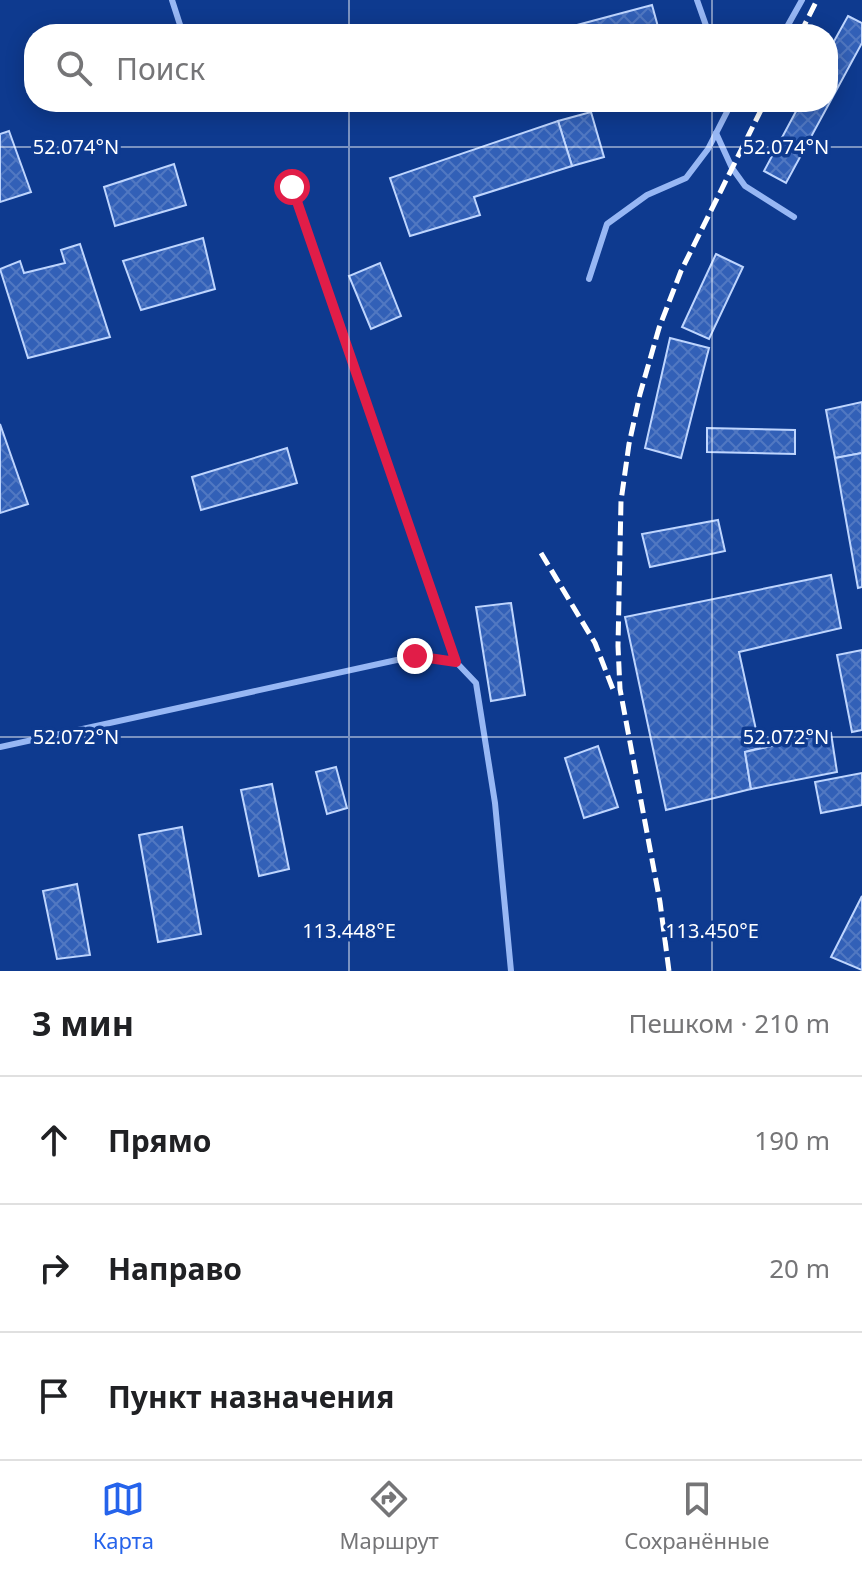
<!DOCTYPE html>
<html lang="ru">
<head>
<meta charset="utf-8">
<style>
  :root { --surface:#fff; --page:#f6f6f6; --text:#202124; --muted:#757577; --line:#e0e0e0; --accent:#2563eb }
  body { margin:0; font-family:"Noto Sans",sans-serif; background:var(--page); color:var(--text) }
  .stop { position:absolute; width:24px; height:24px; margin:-18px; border:6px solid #e11d48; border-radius:50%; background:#fff }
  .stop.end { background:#e11d48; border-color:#fff; box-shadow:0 2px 8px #0008 }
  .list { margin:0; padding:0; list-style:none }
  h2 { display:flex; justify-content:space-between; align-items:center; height:104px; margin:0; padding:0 32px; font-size:34px }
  h2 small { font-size:26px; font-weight:400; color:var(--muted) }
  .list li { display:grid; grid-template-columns:52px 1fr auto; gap:24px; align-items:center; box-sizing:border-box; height:128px; padding:0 32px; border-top:2px solid var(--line) }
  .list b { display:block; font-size:30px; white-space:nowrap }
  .list em { font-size:26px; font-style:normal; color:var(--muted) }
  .icon { flex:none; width:44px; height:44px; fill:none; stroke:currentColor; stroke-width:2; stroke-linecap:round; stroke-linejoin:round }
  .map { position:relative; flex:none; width:862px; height:971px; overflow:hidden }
  .search { position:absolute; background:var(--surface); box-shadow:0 4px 20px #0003; left:24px; right:24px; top:24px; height:88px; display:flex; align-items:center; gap:20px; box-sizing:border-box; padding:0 28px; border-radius:32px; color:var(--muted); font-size:30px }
  .sheet { height:488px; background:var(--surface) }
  nav { display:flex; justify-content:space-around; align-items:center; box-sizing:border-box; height:112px; border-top:2px solid var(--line); background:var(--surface); font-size:22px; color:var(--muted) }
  nav a { display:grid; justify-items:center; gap:4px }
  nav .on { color:var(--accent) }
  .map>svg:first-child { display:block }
  .building { fill:url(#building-cross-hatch); stroke:#bed5fe; stroke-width:2 }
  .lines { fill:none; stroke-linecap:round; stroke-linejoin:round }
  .lane { stroke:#97b7f4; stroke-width:6 }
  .rail { stroke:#fff; stroke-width:5; stroke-dasharray:14 6; stroke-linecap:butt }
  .route { stroke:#e11d48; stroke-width:10 }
  .ticks { fill:none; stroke:#fff; stroke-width:2; stroke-opacity:0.45 }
  .ticks-label { font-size:20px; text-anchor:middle; fill:#fff; stroke:#0e3a8f; stroke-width:7; stroke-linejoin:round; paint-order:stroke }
</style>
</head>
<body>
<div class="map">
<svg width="862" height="971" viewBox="0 0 862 971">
  <defs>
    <pattern id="building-cross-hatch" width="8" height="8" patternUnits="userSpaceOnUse" patternTransform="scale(2)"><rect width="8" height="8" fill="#3260b7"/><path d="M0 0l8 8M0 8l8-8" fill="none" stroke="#5178c2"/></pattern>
  </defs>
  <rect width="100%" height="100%" fill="#0e3a8f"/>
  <g class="building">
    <polygon points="652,5 660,34 579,34 577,25"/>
    <polygon points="848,16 862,23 862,43 786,183 764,171 801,102 828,102 828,52"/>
    <polygon points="591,112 604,157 572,166 558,121"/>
    <polygon points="558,121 572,166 474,197 480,215 410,236 390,178"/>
    <polygon points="9,131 31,192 0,202 0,134"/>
    <polygon points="174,164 186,205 115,226 104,187"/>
    <polygon points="203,238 215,289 141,310 123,261"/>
    <polygon points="80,244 110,337 28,358 0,269 20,261 24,273 65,263 61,250"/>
    <polygon points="716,254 743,267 709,339 682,327"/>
    <polygon points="380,263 401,316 371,329 349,276"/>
    <polygon points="670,338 709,348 681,458 645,448"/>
    <polygon points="862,402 862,453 835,458 826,410"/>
    <polygon points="0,424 28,504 0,513"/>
    <polygon points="707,428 795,430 795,454 707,452"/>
    <polygon points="287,448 297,483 201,510 192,477"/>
    <polygon points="862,453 862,587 858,588 835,458"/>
    <polygon points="718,520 725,551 650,567 642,534"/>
    <polygon points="831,575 841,628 739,652 760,748 745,752 751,789 666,810 625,617"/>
    <polygon points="511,603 525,695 491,701 476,607"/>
    <polygon points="862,650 862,730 852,732 837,655"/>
    <polygon points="831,733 837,772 751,789 745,752"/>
    <polygon points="598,746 618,807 584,818 565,758"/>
    <polygon points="336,767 347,808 327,814 316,772"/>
    <polygon points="862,773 862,805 821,813 815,782"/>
    <polygon points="272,784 289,869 259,876 241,790"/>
    <polygon points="182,827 201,934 158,942 139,835"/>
    <polygon points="77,884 90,955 57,959 43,891"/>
    <polygon points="862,896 862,970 831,957"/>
  </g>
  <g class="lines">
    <g class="lane">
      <polyline points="172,0 183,34"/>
      <polyline points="697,0 709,34"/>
      <polyline points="783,34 802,0"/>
      <polyline points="716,133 732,168 745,186 794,217"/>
      <polyline points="292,187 456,662"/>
      <polyline points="589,279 607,224 647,195 686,178 708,149 732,102"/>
      <polyline points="0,747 415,656 456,662 476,683 495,803 511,971"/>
    </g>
    <g class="rail">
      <polyline points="800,34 817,0"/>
      <polyline points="541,553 595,643 614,692"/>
      <polyline points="669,971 660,902 620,689 618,646 621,501 629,444 640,394 659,328 681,271 765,102"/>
    </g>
  </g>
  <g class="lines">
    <polyline class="route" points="292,187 456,662 415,656"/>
  </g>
  <path class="ticks" d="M349,0V34M712,0V34M349,102V971M712,102V971M0,147H862M0,737H862"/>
  <g class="ticks-label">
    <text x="76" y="154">52.074°N</text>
    <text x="786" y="154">52.074°N</text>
    <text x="76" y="744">52.072°N</text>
    <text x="786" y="744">52.072°N</text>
    <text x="349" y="938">113.448°E</text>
    <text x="712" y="938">113.450°E</text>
  </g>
</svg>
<div class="stop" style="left:292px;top:187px"></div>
<div class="stop end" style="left:415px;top:656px"></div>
<div class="search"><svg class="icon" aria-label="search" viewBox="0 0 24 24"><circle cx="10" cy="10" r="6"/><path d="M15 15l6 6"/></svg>Поиск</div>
</div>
<section class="sheet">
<h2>3 мин<small>Пешком · 210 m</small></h2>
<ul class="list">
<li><svg class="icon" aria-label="ahead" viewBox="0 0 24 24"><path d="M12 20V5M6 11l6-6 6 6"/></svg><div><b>Прямо</b></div><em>190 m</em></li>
<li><svg class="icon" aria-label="right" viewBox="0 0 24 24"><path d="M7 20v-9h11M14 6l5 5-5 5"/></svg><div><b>Направо</b></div><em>20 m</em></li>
<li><svg class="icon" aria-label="arrive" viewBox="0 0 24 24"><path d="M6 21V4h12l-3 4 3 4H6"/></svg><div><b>Пункт назначения</b></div></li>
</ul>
</section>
<nav>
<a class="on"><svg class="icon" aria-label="map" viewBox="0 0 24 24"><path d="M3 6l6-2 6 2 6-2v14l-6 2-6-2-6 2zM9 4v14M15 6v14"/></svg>Карта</a>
<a><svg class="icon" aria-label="directions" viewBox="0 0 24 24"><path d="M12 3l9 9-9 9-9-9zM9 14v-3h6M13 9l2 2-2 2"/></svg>Маршрут</a>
<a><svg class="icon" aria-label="saved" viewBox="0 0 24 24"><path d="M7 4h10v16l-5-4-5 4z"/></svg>Сохранённые</a>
</nav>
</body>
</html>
